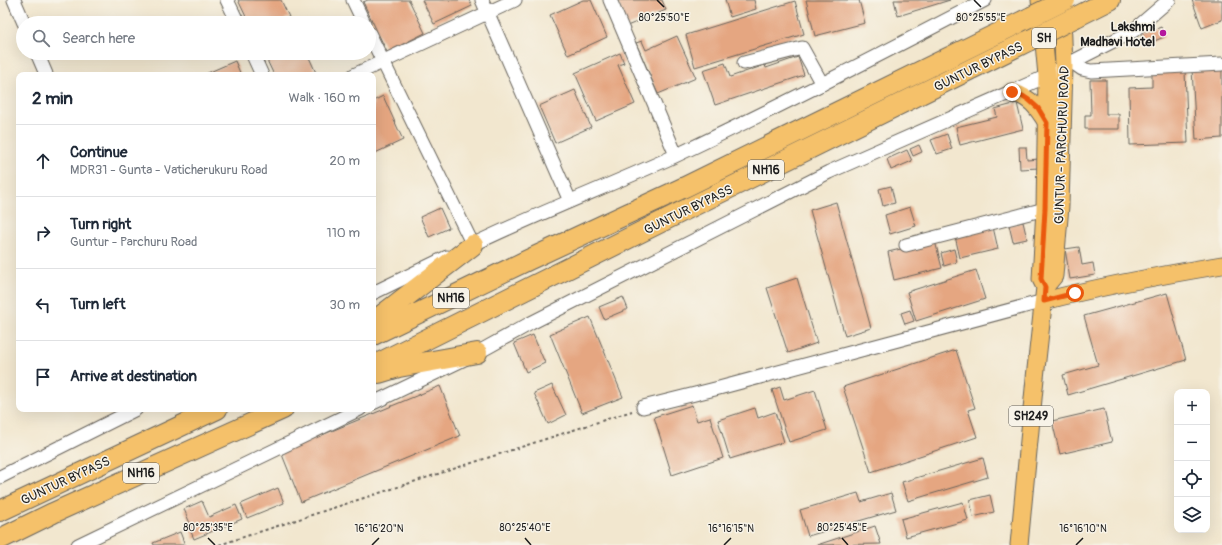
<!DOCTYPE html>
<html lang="en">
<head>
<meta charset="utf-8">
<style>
  :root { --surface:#fff; --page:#f6f6f7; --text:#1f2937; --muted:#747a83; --line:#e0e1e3 }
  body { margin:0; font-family:Pangolin,sans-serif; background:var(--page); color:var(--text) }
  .controls { position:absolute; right:12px; bottom:12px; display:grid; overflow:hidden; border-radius:8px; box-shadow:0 4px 16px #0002 }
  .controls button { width:36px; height:36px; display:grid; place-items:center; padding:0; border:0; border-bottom:1px solid var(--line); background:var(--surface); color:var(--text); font:20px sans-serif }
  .stop { position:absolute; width:12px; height:12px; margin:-9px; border:3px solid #ea580c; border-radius:50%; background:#fff }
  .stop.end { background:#ea580c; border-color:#fff; box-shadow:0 1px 4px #0008 }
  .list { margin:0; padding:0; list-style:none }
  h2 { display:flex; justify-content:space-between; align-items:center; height:52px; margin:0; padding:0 16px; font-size:17px }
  h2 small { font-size:13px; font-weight:400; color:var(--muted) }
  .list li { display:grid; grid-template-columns:26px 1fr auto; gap:12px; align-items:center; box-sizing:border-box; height:72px; padding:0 16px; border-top:1px solid var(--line) }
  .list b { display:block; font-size:15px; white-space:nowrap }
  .list p { margin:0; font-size:13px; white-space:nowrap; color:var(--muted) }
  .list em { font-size:13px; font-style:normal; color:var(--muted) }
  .icon { flex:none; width:22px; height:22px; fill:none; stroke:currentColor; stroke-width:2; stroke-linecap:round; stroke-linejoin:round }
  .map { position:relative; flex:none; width:1222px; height:545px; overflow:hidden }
  .search { position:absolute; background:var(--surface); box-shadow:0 4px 16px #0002; left:16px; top:16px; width:360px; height:44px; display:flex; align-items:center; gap:10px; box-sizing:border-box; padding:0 14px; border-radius:22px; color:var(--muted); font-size:15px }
  .panel { position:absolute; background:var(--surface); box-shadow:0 4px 16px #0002; left:16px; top:72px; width:360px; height:340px; border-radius:8px }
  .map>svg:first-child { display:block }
  .building { fill:#e5a681 }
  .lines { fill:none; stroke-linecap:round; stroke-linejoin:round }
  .minor-casing { stroke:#67635b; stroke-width:15 }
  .major-casing { stroke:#67635b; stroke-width:19 }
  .highway-casing { stroke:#67635b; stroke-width:22 }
  .path { stroke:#67635b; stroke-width:2; stroke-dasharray:3 3; stroke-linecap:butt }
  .minor { stroke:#fff; stroke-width:13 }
  .major { stroke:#f5c16b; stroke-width:17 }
  .highway { stroke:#f5c16b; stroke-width:20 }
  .highway-bridge-casing { stroke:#67635b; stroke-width:22; stroke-linecap:butt }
  .highway-bridge { stroke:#f5c16b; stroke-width:20 }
  .route { stroke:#ea580c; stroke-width:5 }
  .ticks { fill:none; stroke:#1c1c1c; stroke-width:1.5 }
  .poi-dot { fill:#b5179e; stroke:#f7f3e8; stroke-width:1.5 }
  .labels { text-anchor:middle; stroke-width:3; stroke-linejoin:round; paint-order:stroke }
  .shield { fill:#f7f3e8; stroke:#5e5c59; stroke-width:1 }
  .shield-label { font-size:12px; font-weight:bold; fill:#1c1c1c }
  .poi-label { font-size:13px; font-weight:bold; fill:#1c1c1c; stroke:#f7f3e8; text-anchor:end }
  .street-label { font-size:13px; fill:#1c1c1c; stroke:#f7f3e8 }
  .ticks-label { font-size:10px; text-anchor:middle; fill:#1c1c1c; stroke:#f7f3e8; stroke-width:3; stroke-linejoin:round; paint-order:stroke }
</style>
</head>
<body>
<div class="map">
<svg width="1222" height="545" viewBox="0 0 1222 545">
  <rect width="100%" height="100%" fill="#f7f3e8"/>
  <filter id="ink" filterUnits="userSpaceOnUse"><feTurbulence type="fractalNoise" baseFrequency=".025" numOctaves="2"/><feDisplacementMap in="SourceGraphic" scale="8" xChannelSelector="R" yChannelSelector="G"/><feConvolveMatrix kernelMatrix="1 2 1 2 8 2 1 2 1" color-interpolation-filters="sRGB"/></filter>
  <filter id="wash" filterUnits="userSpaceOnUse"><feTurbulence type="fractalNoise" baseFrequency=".012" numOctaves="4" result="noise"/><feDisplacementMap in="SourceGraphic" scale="16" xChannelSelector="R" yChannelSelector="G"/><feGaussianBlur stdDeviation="0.9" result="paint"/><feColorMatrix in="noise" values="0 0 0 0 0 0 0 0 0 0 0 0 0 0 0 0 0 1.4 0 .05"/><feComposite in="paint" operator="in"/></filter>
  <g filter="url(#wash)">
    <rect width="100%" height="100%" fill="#f2e7cf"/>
    <g id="blocks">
      <g class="building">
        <polygon points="238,0 281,0 289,17 276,23 249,23"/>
        <polygon points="368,0 409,0 425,33 387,52 363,2"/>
        <polygon points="422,0 469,0 472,6 434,24"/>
        <polygon points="583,0 591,0 607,37 568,55 550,15"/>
        <polygon points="617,0 662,0 666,10 627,26"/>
        <polygon points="725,0 754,0 756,9 730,17"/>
        <polygon points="806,0 859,0 865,23 815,36"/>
        <polygon points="894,0 950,0 898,16"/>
        <polygon points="1192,0 1222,0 1222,20 1202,28"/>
        <polygon points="795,1 804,34 695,67 686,35"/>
        <polygon points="1161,27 1164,37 1145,45 1141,35"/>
        <polygon points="677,36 696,78 658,94 636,43 642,41 646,50"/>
        <polygon points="271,53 307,53 317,75 274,75 265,56"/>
        <polygon points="620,53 624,63 618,65 635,104 596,121 575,73"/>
        <polygon points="798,57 804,75 715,105 703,70 725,63 730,77 765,65 766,68"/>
        <polygon points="235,61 241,75 203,75"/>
        <polygon points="1222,67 1222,138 1196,140 1192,69"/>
        <polygon points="1185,71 1188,143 1130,145 1129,88 1152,87 1152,72"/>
        <polygon points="1090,80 1106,80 1106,114 1119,114 1119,129 1085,129 1085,115 1091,115"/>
        <polygon points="575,90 591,127 555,143 539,106"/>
        <polygon points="383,96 403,140 373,154 373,101"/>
        <polygon points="1017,103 1023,129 960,145 956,127 997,117 995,109"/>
        <polygon points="947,134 952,149 937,154 931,140"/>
        <polygon points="919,145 922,152 913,156 910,149"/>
        <polygon points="1019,147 1026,147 1027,160 1039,159 1039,168 1020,169"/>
        <polygon points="907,150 912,161 891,170 887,159"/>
        <polygon points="891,186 895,203 883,206 879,189"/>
        <polygon points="836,202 871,328 845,336 810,210"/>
        <polygon points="910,207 916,226 890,234 885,215"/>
        <polygon points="440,208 449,228 429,237 420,217"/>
        <polygon points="1023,222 1027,239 1013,242 1009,225"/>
        <polygon points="993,227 998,249 960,258 955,236"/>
        <polygon points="935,241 942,268 894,280 888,252"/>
        <polygon points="1079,247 1082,265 1093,263 1095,275 1070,279 1065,249"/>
        <polygon points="954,249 957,262 944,266 941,253"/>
        <polygon points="976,270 985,299 916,321 907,292"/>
        <polygon points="797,278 817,343 788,353 767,288"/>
        <polygon points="1167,293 1186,360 1068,395 1063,375 1098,365 1084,316"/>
        <polygon points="623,297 628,309 604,319 599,307"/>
        <polygon points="910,310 914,321 905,324 901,313"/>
        <polygon points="590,317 623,397 582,413 550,334"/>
        <polygon points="533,335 545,363 526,372 514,343"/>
        <polygon points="956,350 975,408 968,410 977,437 871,472 843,387"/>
        <polygon points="552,385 566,415 548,424 534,393"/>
        <polygon points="440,386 460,436 301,502 281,452"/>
        <polygon points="780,387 784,400 815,390 827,430 789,442 772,390"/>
        <polygon points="692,405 697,421 710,417 723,458 672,475 654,417"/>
        <polygon points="755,408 758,418 775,412 784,442 730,459 718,420"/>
        <polygon points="1104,409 1112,442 1060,454 1052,421"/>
        <polygon points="983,458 988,477 908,501 902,482"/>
        <polygon points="278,488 284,503 247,518 241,504"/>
        <polygon points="858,493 861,502 891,493 896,510 808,536 800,510"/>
        <polygon points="990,495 994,512 973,517 970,500"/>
        <polygon points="202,501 209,517 236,505 242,519 194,539 189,527 191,526 184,509"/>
        <polygon points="963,502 968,520 906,537 901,519"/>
        <polygon points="875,526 881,544 817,545"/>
        <polygon points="180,532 185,545 154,545 153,543"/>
      </g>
    </g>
  </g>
  <g filter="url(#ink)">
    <use href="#blocks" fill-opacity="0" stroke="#67635b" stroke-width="1"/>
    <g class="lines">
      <g class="minor-casing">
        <g id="minor">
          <polyline points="14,0 24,23"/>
          <polyline points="227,0 238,23"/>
          <polyline points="353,0 364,23"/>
          <polyline points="482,0 570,201"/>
          <polyline points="610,0 676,155"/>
          <polyline points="369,33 473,245"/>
          <polyline points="37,53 46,74"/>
          <polyline points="252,53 262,75"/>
          <polyline points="1072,62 1082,69 1091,71 1222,64"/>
          <polyline points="744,63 802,48 822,84"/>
          <polyline points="354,75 515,0"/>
          <polyline points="906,245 1045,209"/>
          <path d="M466,248C535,214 607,187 677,155C781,106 883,53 985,0"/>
          <polyline points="373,293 447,257"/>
          <polyline points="373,403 477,353 531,323 829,172 1047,76 1072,62 1133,31 1169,0"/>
          <polyline points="643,407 719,388 1044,301"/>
          <polyline points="0,477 136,409"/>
          <polyline points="78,545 360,409"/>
        </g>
      </g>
      <g class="major-casing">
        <g id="major">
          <path d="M1012,92C1031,98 1037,107 1047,123"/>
          <polyline points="1045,287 1054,276 1060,206 1064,67 1062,13"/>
          <path d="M1044,301C1102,286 1162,275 1222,265"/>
          <polyline points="1019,545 1035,378 1045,287 1041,279 1045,209 1047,76 1040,0"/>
        </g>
      </g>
      <g class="highway-casing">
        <g id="highway">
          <polyline points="1076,17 1110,0"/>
          <polyline points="373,322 473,245"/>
          <polyline points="373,335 528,260 687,186 1031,17"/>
          <polyline points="373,366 691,207 1028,41"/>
          <polyline points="379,373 399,367 477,353"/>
          <polyline points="0,511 217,409"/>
          <polyline points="0,539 53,513 283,409"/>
        </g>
      </g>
      <polyline class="path" points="219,545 632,411"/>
      <use href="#minor" class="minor"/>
      <use href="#major" class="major"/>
      <use href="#highway" class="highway"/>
      <g class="highway-bridge-casing">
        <g id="highway-bridge">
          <polyline points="1031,17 1065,0"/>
          <polyline points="1028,41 1076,17"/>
        </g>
      </g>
      <use href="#highway-bridge" class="highway-bridge"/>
    </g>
  </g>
  <g class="lines" filter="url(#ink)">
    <polyline class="route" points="1012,92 1023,96 1029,100 1038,108 1047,123 1045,209 1041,279 1045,287 1044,301 1075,293"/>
  </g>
  <path class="ticks" d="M657,0L664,7M974,0L981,7M208,538L215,545M525,538L531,545M842,538L848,545M372,545L379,538M724,545L731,538M1076,545L1083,538"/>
  <circle class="poi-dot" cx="1163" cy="33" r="4"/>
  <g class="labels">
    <g class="shield">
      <rect x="1032" y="28" width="24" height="20" rx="3"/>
      <rect x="748" y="160" width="36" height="20" rx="3"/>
      <rect x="433" y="288" width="36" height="20" rx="3"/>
      <rect x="1009" y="406" width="44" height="20" rx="3"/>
      <rect x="123" y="463" width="36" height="20" rx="3"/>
    </g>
    <g class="shield-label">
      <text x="1044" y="42">SH</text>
      <text x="766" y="174">NH16</text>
      <text x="451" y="302">NH16</text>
      <text x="1031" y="420">SH249</text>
      <text x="141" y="477">NH16</text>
    </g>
    <g class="poi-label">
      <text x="1155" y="31">Lakshmi<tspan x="1155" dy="15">Madhavi Hotel</tspan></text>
    </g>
    <g class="street-label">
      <text transform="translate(978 66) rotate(-26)" y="5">GUNTUR BYPASS</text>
      <text transform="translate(1061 145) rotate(-88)" y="5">GUNTUR - PARCHURU ROAD</text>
      <text transform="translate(688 209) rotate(-26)" y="5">GUNTUR BYPASS</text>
      <text transform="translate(65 480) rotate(-25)" y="5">GUNTUR BYPASS</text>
    </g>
  </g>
  <g class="ticks-label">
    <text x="664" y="21">80°25'50"E</text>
    <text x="981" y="21">80°25'55"E</text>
    <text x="208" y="531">80°25'35"E</text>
    <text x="525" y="531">80°25'40"E</text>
    <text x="842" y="531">80°25'45"E</text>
    <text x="379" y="532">16°16'20"N</text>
    <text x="731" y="532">16°16'15"N</text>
    <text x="1083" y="532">16°16'10"N</text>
  </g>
</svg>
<div class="controls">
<button>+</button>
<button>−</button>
<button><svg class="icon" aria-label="locate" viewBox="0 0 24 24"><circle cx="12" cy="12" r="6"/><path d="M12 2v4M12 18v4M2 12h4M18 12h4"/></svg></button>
<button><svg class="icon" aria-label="layers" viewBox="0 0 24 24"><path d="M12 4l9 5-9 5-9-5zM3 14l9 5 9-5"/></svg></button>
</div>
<div class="stop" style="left:1075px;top:293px"></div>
<div class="stop end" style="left:1012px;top:92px"></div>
<div class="search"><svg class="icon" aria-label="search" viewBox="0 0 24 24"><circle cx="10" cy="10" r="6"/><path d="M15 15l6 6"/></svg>Search here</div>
<section class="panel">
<h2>2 min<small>Walk · 160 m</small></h2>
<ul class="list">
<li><svg class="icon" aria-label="ahead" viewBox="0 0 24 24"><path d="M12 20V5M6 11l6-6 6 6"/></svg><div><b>Continue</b><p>MDR31 - Gunta - Vaticherukuru Road</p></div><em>20 m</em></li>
<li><svg class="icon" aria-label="right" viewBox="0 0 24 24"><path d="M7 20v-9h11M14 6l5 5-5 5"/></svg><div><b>Turn right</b><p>Guntur - Parchuru Road</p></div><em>110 m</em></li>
<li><svg class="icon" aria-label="left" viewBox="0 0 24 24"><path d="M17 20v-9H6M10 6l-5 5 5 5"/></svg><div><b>Turn left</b></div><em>30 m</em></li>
<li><svg class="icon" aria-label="arrive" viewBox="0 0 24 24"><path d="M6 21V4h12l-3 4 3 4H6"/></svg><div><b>Arrive at destination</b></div></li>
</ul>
</section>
</div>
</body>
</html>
